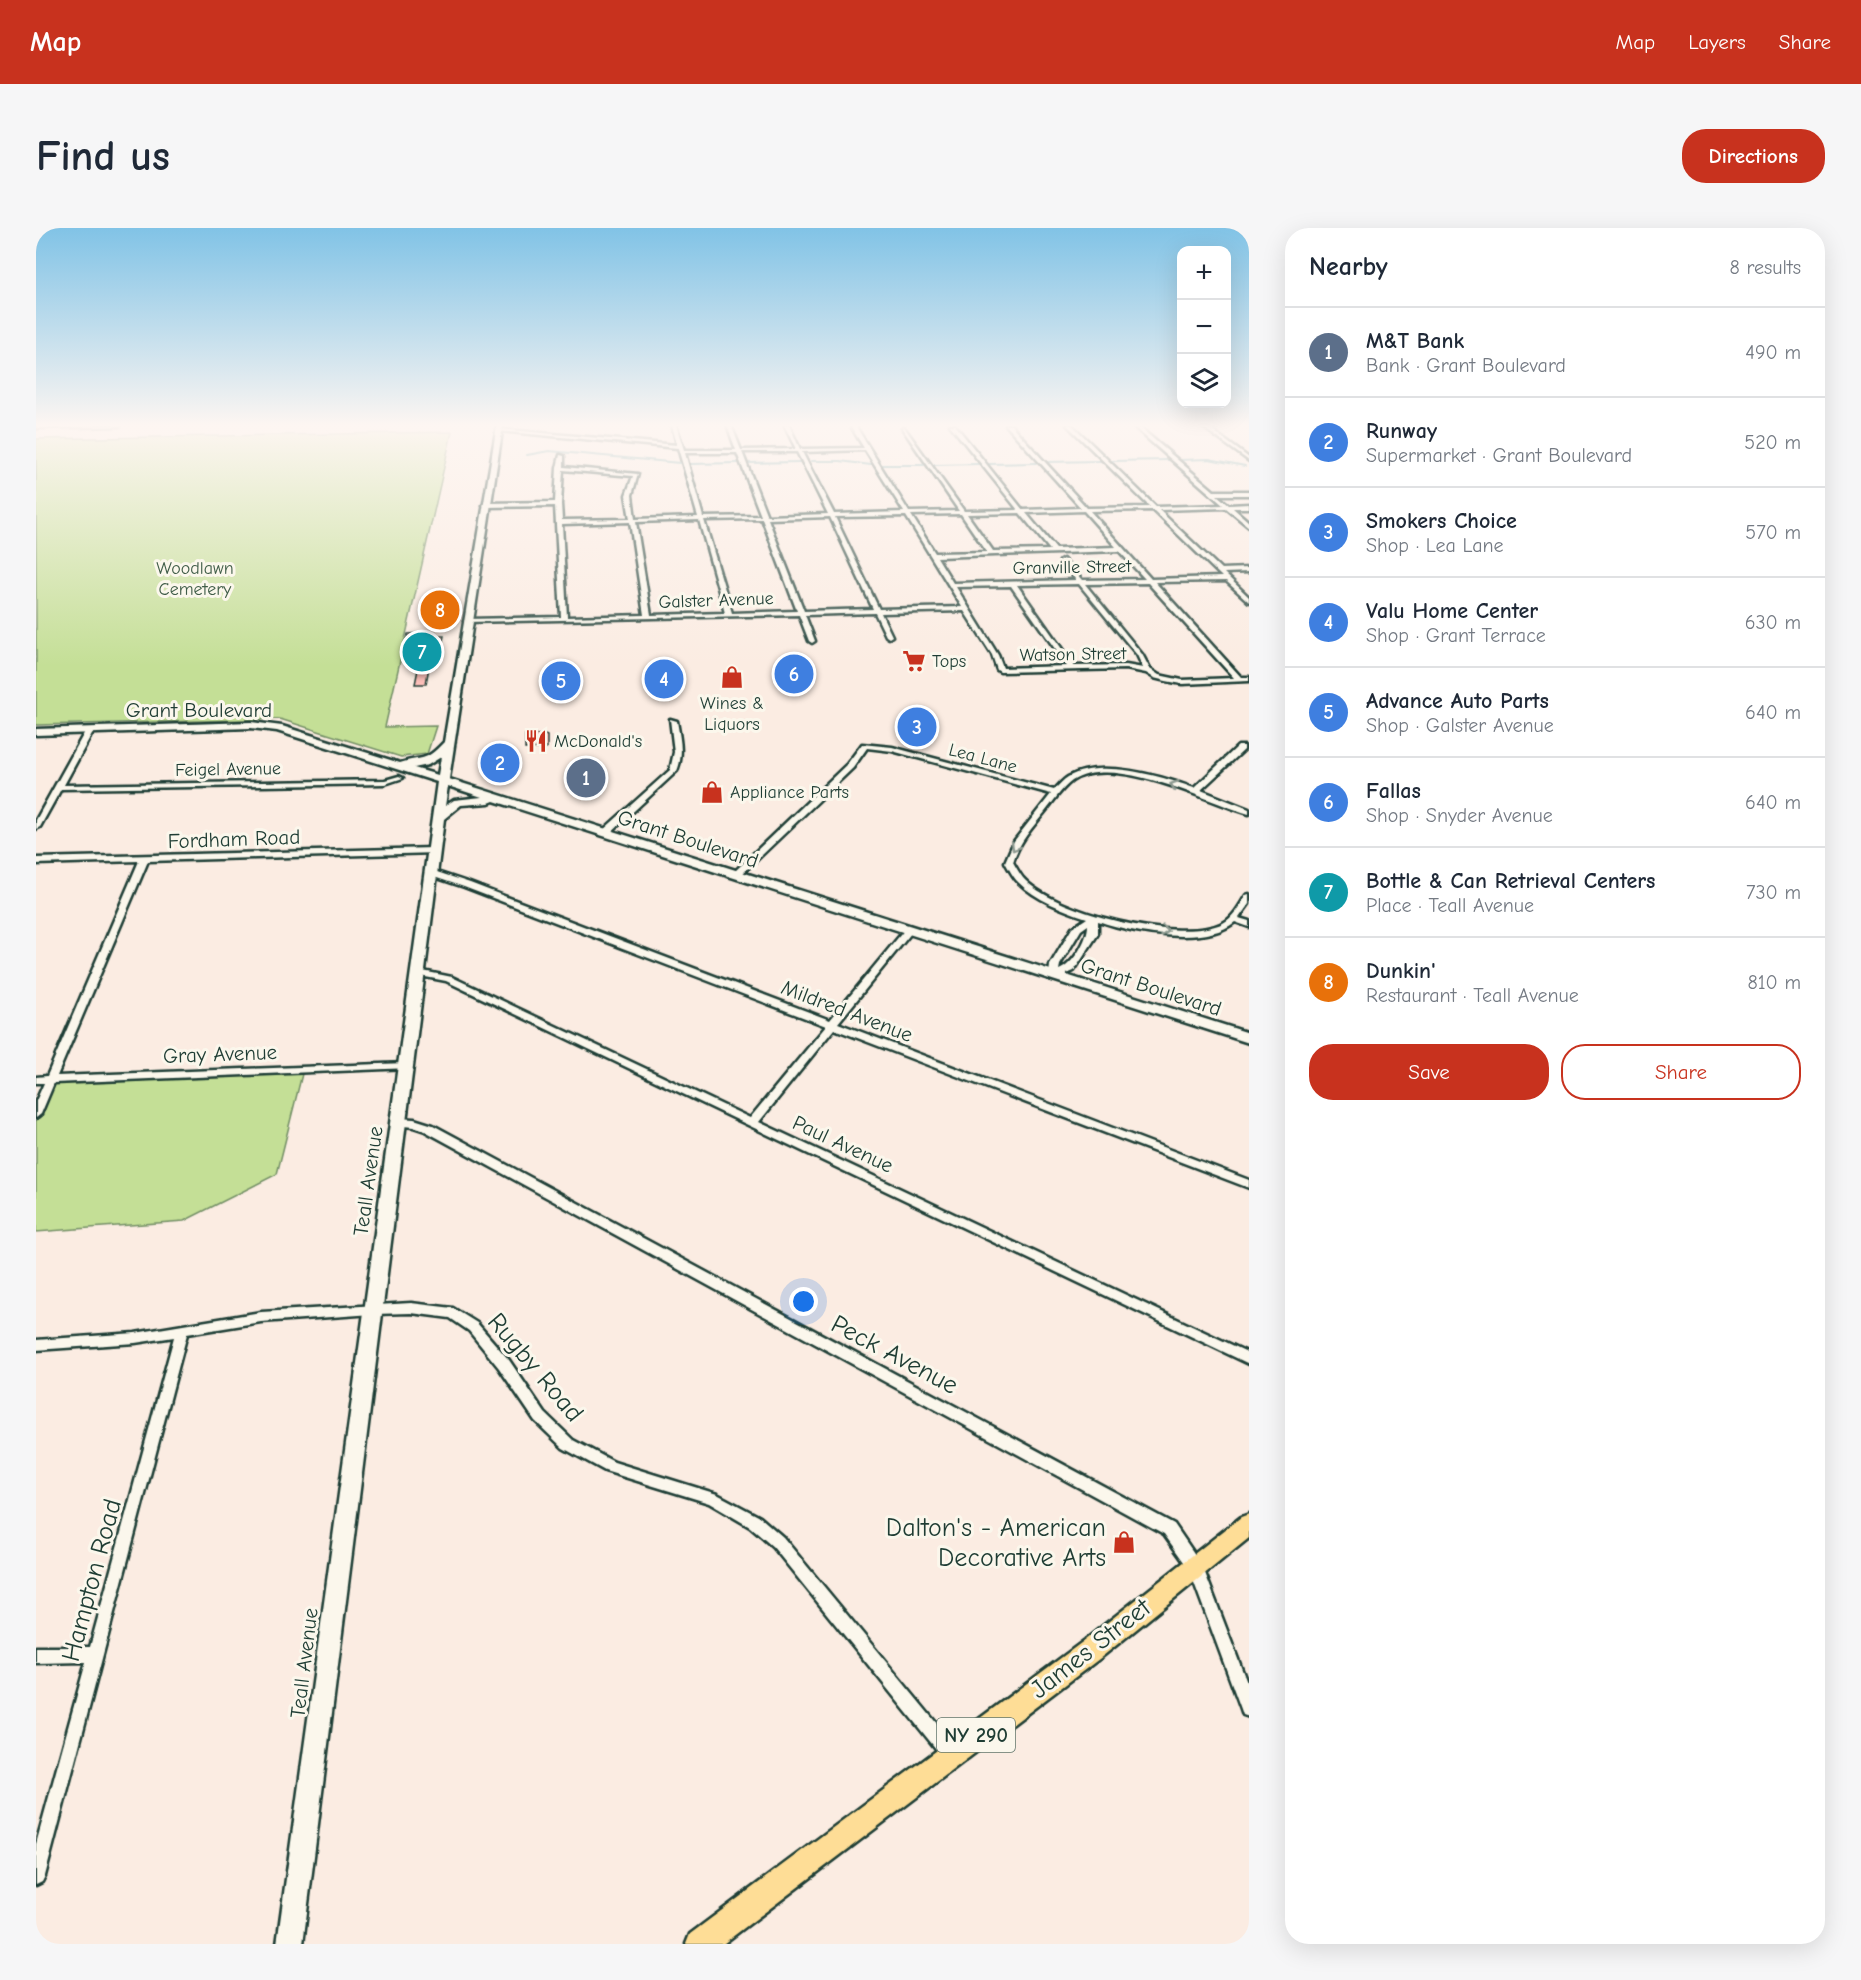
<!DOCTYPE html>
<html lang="en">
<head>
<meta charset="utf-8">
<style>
  :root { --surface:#fff; --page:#f6f6f7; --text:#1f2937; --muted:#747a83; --line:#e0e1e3; --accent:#c8321e }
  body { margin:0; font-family:"Comic Neue",sans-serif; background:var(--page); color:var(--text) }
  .controls { position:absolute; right:18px; top:18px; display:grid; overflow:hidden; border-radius:12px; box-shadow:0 6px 24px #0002 }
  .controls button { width:54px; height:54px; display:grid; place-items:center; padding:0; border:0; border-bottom:2px solid var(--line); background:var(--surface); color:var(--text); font:30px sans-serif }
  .you { position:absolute; left:768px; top:1074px; width:21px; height:21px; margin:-15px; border:4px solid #fff; border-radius:50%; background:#1a73e8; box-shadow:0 0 0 9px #1a73e833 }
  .badge { display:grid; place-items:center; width:39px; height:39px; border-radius:50%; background:var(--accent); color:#fff; font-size:20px; font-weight:700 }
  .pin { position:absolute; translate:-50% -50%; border:3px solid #fff; box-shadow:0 2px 6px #0006 }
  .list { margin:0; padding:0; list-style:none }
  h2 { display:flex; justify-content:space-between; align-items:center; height:78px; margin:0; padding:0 24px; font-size:26px }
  h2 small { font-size:20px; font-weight:400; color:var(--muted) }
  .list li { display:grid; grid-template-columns:39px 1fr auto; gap:18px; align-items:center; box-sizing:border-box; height:90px; padding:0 24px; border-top:2px solid var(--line) }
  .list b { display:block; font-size:22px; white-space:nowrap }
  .list p { margin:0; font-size:20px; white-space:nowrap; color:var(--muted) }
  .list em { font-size:20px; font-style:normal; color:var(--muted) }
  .actions { display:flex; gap:12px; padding:18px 24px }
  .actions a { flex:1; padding:14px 0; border:2px solid var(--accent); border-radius:24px; text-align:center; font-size:21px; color:var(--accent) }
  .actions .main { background:var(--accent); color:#fff }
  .icon { flex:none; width:33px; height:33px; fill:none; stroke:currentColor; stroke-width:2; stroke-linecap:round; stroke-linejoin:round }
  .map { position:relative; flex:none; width:1213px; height:1716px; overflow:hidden; border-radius:24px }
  header { display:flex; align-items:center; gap:36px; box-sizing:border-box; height:84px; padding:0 30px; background:var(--accent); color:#fff }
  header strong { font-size:28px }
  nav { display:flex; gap:33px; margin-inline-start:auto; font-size:21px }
  .intro { display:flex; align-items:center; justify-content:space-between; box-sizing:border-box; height:144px; padding:0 36px }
  h1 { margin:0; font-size:42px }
  .button { padding:15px 27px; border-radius:24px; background:var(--accent); color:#fff; font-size:21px; font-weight:700 }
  main { display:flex; gap:36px; padding:0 36px }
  aside { flex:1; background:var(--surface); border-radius:24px; box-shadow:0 6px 24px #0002 }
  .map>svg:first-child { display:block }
  .green { fill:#c4df96; stroke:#728e65; stroke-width:1.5 }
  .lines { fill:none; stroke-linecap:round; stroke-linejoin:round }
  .stream { stroke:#5e9b9e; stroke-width:2 }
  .building { fill:#fdc0ba; stroke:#1f3d34; stroke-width:1.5 }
  .street-casing { stroke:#1f3d34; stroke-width:5 }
  .secondary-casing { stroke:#1f3d34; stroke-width:5 }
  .primary-casing { stroke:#1f3d34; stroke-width:5 }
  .street { fill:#fbf7ec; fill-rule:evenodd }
  .secondary { fill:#fbf7ec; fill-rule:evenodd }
  .primary { fill:#fedd96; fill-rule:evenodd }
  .oneway { stroke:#8d9a90 }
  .labels { text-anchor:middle; stroke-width:6; stroke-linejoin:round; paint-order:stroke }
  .far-street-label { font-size:18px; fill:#1f3d34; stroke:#fbf7ec }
  .far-park-label { font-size:18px; fill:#405d48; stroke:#fbf7ec }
  .far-poi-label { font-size:18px; fill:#1f3d34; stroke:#fbf7ec; text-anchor:start }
  .shield { fill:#fbf7ec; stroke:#61756b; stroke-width:1.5 }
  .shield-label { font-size:20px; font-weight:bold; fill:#1f3d34 }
  .street-label { font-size:21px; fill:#1f3d34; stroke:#fbf7ec }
  .near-street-label { font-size:26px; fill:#1f3d34; stroke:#fbf7ec }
  .near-poi-label { font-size:26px; fill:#1f3d34; stroke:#fbf7ec; text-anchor:end }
</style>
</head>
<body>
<header>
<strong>Map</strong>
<nav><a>Map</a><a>Layers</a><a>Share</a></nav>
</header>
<div class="intro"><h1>Find us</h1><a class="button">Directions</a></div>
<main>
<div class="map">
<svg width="1213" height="1716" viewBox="0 0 1213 1716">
  <rect width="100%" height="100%" fill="#fbece2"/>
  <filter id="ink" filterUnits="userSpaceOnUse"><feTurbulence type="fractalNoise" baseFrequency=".0167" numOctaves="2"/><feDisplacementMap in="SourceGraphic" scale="12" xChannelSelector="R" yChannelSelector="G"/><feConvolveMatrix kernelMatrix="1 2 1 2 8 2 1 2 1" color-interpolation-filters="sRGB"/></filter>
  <g filter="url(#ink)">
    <g class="green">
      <polygon points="416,204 349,499 400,498 391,526 365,529 244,491 0,497 0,211"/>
      <polygon points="267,842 241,946 148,993 0,1004 0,886 14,852"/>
    </g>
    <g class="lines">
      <g class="stream">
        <polyline points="491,227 513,223 644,235"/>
        <polyline points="1142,232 1173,231 1209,238"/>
        <polyline points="775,233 804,233 835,237"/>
        <polyline points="1075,233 1133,232"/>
        <polyline points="1010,234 1065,233"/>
        <polyline points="712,235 764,234"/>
        <polyline points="654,236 702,235"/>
        <polyline points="952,236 1000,235"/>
        <polyline points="846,237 888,237"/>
        <polyline points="898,237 942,236"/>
      </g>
    </g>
    <g class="building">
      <polygon points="386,405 385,408 408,408 404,427 395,427 390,456 379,456 385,427 367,427 372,406"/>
      <polygon points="489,507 509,507 511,508 511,520 489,521"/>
      <polygon points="459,529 480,535 470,542 449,536"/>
    </g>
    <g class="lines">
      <g class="street-casing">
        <g id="street">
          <polygon points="85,197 83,198 0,200 0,198"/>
          <path d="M636,197H640L648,222H700L691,197H695L705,222L760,221L748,197H753L764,221L828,220L814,197H819L873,284L923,283L866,200L868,199L928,283L982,282L914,197H919L987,282L1045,280L970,197H975L1051,280L1114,279L1031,197H1036L1120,279L1187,277L1096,197H1101L1178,263H1213V267H1181L1193,277L1213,276V280H1197L1213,294V299L1190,280L1123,282L1185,341L1213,340V344L1188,345L1213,369V374L1190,353L1119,354L1205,449H1213V453L1146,456L1130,453L1118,450L1110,445L1090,441L964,444L961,442L956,427L928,383L845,385L856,408L853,410L850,408L839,385L769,387L779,413L776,415L773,413L763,387L429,394L428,393L431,391L525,389L519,278L450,279L447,277L450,275L519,274L521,240L524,227L528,228V239L602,246L596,267L599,291L662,289L642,220L463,203L461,201L641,217ZM829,222L868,284L798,286L766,224ZM706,224H761L792,286L731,288ZM649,225H701L725,288L667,289ZM527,242L597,248L590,267L594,291L526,292L525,276ZM1117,282L1186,349L1115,351L1054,283ZM1048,283L1080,319L1020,321L990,285ZM984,285L1014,322L957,323L931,286ZM925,286L951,324L899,325L875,287ZM870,288L926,379L843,381L799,289ZM794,289L837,381L768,383L732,291ZM726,291L761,383L696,385L668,292ZM663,292L689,385L615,387L600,294ZM594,294L608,387L531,389L526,296ZM1083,323L1109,351L1046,352L1027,331L1024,333L1040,352L917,355L901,329ZM1112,355L1198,450L1146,452L1123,447L1114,441L1106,426L1049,356ZM1043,356L1101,427L1107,440L1090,437L1038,438L981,357ZM975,358L1031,438L967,440L962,427L920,359Z"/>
          <polygon points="1164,197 1169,197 1213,230 1213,233"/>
          <path d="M634,491L641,493C644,511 648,526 641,543L572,607H566V603L634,542L638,524Z"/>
          <polygon points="51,500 58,502 28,557 349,552 363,548 367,550 349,556 25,561 4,599 0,601 0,592"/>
          <path d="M826,516L856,519L1018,562C1023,557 1027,552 1032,549C1063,530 1126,548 1158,560L1202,518H1208V522L1165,562L1213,581V586C1171,574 1078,525 1036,553C1025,561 1018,573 1009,584C996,600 983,614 977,634C980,639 983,645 987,650C1018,685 1144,716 1187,695C1197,690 1204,677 1210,667L1213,666V676L1203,690L1213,693V699L1199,694C1169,719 1096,705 1062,693V706L1038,743L1021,750H1015L1013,748L1014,737L1036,700L1051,690C1027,682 1000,672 982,654C977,649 973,641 969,634L978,613L1015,566L856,523L831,520L817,540L704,648H698V644L811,536ZM1052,697C1052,711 1037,737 1023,742L1024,737L1045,702Z"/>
          <polygon points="398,620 401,621 401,625 112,633 21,848 370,835 375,838 374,840 18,855 5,886 0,890 0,873 8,855 0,855 0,849 11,848 103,633 0,636 0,630"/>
          <polygon points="395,642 434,655 794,792 870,700 876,700 878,702 876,704 802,795 1213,952 1213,960 798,801 723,894 1213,1125 1213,1136 410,753 379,747 377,745 379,743 382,742 416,749 714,890 790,798 428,659 392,647 392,643"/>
          <polygon points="362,890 378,891 397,897 1138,1296 1166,1337 1213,1460 1213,1489 1207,1487 1205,1481 1153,1341 1128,1306 389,903 377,899 358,897 357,894 358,891"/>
          <polygon points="375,1075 417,1080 441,1095 473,1132 509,1185 537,1212 578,1234 681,1266 724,1289 747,1309 921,1520 923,1526 921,1532 915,1534 909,1532 737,1319 714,1299 673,1275 569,1243 527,1220 499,1193 463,1140 433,1103 414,1090 375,1085 337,1086 225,1094 151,1106 9,1648 6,1654 0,1657 0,1616 50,1434 0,1435 0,1419 54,1419 138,1109 99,1115 0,1122 0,1112 99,1105 225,1084"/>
        </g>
      </g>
      <g class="secondary-casing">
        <path id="secondary" d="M461,197H467L413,551L1213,805V815L458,573L453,575L425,577L408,591L267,1716H241L401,554L241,503L215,500L0,507V501L215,494L246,498L364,535C388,527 387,536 408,514ZM405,529L402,547L378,540L392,537ZM412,558L446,569L418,572L409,578Z"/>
      </g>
      <g class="primary-casing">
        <polygon id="primary" points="1213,1286 1213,1310 1067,1428 687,1716 650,1716 654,1706 1049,1412 1205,1289"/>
      </g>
      <use href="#street" class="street"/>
      <use href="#secondary" class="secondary"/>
      <use href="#primary" class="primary"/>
    </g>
    <defs><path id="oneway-chevron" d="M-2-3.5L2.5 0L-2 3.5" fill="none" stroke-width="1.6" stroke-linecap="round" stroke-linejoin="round" transform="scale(1.5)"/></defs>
    <g class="oneway">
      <use href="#oneway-chevron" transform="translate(1138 557) rotate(-161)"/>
      <use href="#oneway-chevron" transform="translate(979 619) rotate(120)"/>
      <use href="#oneway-chevron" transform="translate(1129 703) rotate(6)"/>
    </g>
  </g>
  <linearGradient id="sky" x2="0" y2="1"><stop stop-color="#81c3e6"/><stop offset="0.45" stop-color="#fdf6f2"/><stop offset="1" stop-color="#fdf6f2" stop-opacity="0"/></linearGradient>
  <rect width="1213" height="438" fill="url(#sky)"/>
  <defs>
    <g id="supermarket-bare" transform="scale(1.8)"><path d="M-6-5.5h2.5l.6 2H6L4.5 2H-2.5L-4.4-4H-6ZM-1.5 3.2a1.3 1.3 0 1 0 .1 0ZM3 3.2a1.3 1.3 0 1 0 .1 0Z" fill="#c8321e" stroke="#fbf7ec" stroke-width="2.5" paint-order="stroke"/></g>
    <g id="shop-bare" transform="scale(1.8)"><path d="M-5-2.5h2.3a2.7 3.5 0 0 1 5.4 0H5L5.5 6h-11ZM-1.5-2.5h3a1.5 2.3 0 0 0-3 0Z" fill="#c8321e" stroke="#fbf7ec" stroke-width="2.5" paint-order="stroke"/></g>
    <g id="restaurant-bare" transform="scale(1.8)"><path d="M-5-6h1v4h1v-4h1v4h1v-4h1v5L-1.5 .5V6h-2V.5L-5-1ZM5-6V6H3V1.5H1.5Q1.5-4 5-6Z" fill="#c8321e" stroke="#fbf7ec" stroke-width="2.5" paint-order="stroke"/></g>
  </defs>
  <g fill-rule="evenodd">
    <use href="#supermarket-bare" x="878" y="433"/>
    <use href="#shop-bare" x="696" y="449"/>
    <use href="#restaurant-bare" x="500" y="513"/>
    <use href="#shop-bare" x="676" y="564"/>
    <use href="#shop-bare" x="1088" y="1314"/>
  </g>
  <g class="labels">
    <g class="far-street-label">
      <text transform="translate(1036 339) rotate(-1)" y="6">Granville Street</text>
      <text transform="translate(680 372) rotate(-2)" y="6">Galster Avenue</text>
      <text transform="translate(1037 426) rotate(-1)" y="6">Watson Street</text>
      <text transform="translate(947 530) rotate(15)" y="6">Lea Lane</text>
      <text transform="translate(192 541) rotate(-1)" y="6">Feigel Avenue</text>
    </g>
    <g class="far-park-label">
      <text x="159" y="346">Woodlawn<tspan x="159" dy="21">Cemetery</tspan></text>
    </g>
    <g class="far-poi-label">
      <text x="896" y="439">Tops</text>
      <text x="696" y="481" text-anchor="middle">Wines &amp;<tspan x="696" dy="21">Liquors</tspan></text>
      <text x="518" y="519">McDonald's</text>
      <text x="694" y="570">Appliance Parts</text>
    </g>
    <rect class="shield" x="901" y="1490" width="78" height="34" rx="4.5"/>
    <g class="shield-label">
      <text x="940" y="1514">NY 290</text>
    </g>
    <g class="street-label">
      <text x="163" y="489">Grant Boulevard</text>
      <text transform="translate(198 611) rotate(-2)" y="7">Fordham Road</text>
      <text transform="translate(652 611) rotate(18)" y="7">Grant Boulevard</text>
      <text transform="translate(1115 759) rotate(18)" y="7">Grant Boulevard</text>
      <text transform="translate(811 783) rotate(21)" y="7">Mildred Avenue</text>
      <text transform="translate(184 826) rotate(-2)" y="7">Gray Avenue</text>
      <text transform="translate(807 916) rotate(25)" y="7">Paul Avenue</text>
      <text transform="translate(332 953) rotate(-82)" y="7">Teall Avenue</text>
      <text transform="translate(268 1435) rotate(-83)" y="7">Teall Avenue</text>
    </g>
    <g class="near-street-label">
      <text transform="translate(859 1126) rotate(28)" y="9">Peck Avenue</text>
      <text transform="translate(500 1139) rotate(50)" y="9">Rugby Road</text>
      <text transform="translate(55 1352) rotate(-75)" y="9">Hampton Road</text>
      <text transform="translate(1054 1420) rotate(-38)" y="9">James Street</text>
    </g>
    <g class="near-poi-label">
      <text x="1070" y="1308">Dalton's - American<tspan x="1070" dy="30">Decorative Arts</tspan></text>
    </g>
  </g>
</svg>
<div class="controls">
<button>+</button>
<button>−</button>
<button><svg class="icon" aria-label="layers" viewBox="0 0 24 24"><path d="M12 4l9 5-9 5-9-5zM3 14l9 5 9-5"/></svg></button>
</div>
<div class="you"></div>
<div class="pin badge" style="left:550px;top:550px;background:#5c6f8a">1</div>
<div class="pin badge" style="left:464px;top:535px;background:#3f7fe0">2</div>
<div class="pin badge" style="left:881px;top:499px;background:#3f7fe0">3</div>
<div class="pin badge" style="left:628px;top:451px;background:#3f7fe0">4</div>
<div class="pin badge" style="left:525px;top:453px;background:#3f7fe0">5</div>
<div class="pin badge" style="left:758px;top:446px;background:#3f7fe0">6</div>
<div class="pin badge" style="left:386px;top:424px;background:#0f9aa8">7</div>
<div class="pin badge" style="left:404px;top:382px;background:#e8710a">8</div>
</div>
<aside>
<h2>Nearby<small>8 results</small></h2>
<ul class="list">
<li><span class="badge" style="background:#5c6f8a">1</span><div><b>M&amp;T Bank</b><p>Bank · Grant Boulevard</p></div><em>490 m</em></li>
<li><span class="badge" style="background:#3f7fe0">2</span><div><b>Runway</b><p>Supermarket · Grant Boulevard</p></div><em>520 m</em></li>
<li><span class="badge" style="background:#3f7fe0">3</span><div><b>Smokers Choice</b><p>Shop · Lea Lane</p></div><em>570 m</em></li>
<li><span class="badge" style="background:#3f7fe0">4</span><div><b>Valu Home Center</b><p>Shop · Grant Terrace</p></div><em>630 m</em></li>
<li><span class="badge" style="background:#3f7fe0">5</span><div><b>Advance Auto Parts</b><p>Shop · Galster Avenue</p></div><em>640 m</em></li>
<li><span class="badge" style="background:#3f7fe0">6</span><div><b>Fallas</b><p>Shop · Snyder Avenue</p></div><em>640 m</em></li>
<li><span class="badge" style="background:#0f9aa8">7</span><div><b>Bottle &amp; Can Retrieval Centers</b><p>Place · Teall Avenue</p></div><em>730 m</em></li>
<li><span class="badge" style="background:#e8710a">8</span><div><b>Dunkin'</b><p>Restaurant · Teall Avenue</p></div><em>810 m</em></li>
</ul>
<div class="actions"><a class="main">Save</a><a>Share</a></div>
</aside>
</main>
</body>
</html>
